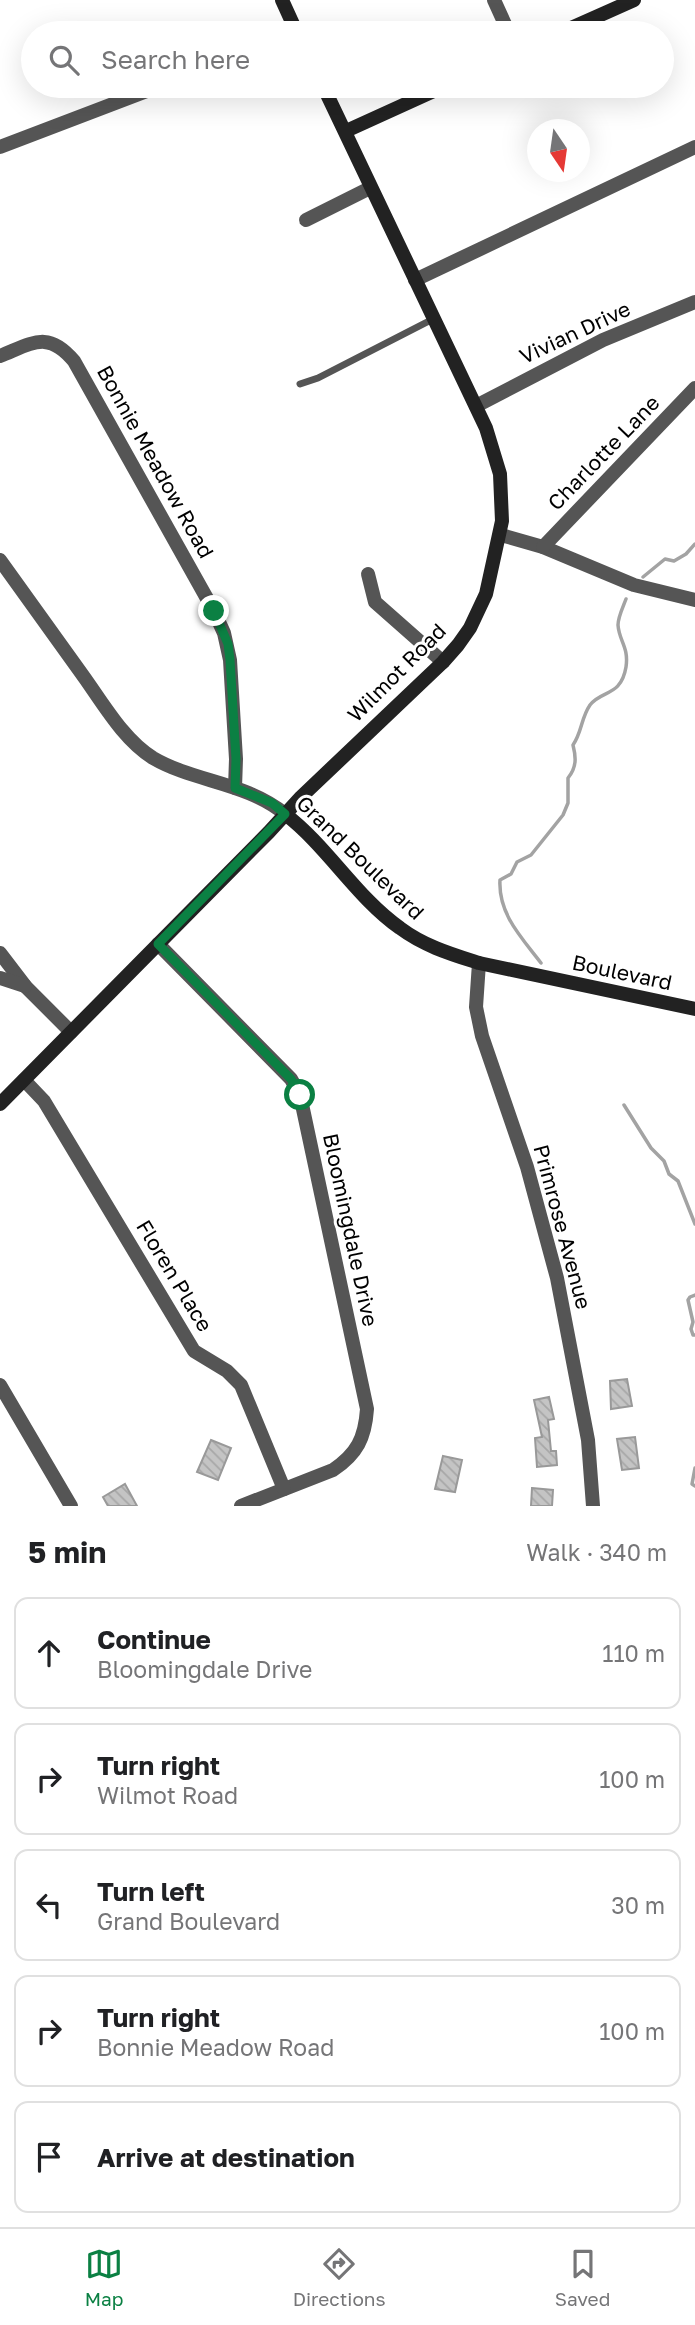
<!DOCTYPE html>
<html lang="en">
<head>
<meta charset="utf-8">
<style>
  :root { --surface:#fff; --page:#f6f6f6; --text:#202124; --muted:#757577; --line:#e0e0e0; --accent:#0b8043 }
  body { margin:0; font-family:"Golos Text",sans-serif; background:var(--page); color:var(--text) }
  .compass { position:absolute; left:527px; top:119px; width:63px; height:63px; border-radius:50%; background:var(--surface); box-shadow:0 7px 28px #0002; rotate:167deg }
  .stop { position:absolute; width:21px; height:21px; margin:-16px; border:5px solid #0b8043; border-radius:50%; background:#fff }
  .stop.end { background:#0b8043; border-color:#fff; box-shadow:0 2px 7px #0008 }
  .list { margin:0; padding:0; list-style:none }
  h2 { display:flex; justify-content:space-between; align-items:center; height:91px; margin:0; padding:0 28px; font-size:30px }
  h2 small { font-size:23px; font-weight:400; color:var(--muted) }
  .list li { display:grid; grid-template-columns:46px 1fr auto; gap:21px; align-items:center; box-sizing:border-box; height:112px; margin:0 14px 14px; padding:0 14px; border:2px solid var(--line); border-radius:14px }
  .list b { display:block; font-size:26px; white-space:nowrap }
  .list p { margin:0; font-size:23px; white-space:nowrap; color:var(--muted) }
  .list em { font-size:23px; font-style:normal; color:var(--muted) }
  .icon { flex:none; width:38px; height:38px; fill:none; stroke:currentColor; stroke-width:2; stroke-linecap:round; stroke-linejoin:round }
  .map { position:relative; flex:none; width:695px; height:1506px; overflow:hidden }
  .search { position:absolute; background:var(--surface); box-shadow:0 7px 28px #0002; left:21px; right:21px; top:21px; height:77px; display:flex; align-items:center; gap:18px; box-sizing:border-box; padding:0 24px; border-radius:38px; color:var(--muted); font-size:26px }
  .sheet { height:721px; background:var(--surface) }
  nav { display:flex; justify-content:space-around; align-items:center; box-sizing:border-box; height:98px; border-top:2px solid var(--line); background:var(--surface); font-size:19px; color:var(--muted) }
  nav a { display:grid; justify-items:center; gap:4px }
  nav .on { color:var(--accent) }
  .map>svg:first-child { display:block }
  .lines { fill:none; stroke-linecap:round; stroke-linejoin:round }
  .stream { stroke:#a3a3a3; stroke-width:3.5 }
  .building { fill:url(#building-back-hatch); stroke:#999; stroke-width:2 }
  .lane { stroke:#555; stroke-width:7 }
  .street { stroke:#555; stroke-width:14 }
  .secondary { stroke:#222; stroke-width:14 }
  .route { stroke:#0b8043; stroke-width:9 }
  .labels { text-anchor:middle; stroke-width:6; stroke-linejoin:round; paint-order:stroke }
  .street-label { font-size:21px; fill:#000; stroke:#fff }
</style>
</head>
<body>
<div class="map">
<svg width="695" height="1506" viewBox="0 0 695 1506">
  <defs>
    <pattern id="building-back-hatch" width="6" height="6" patternUnits="userSpaceOnUse" patternTransform="scale(1.75)"><rect width="6" height="6" fill="#c4c4c4"/><path d="M-1 5l2 2M0 0l6 6M5-1l2 2" fill="none" stroke="#a7a7a7"/></pattern>
  </defs>
  <rect width="100%" height="100%" fill="#fff"/>
  <g class="lines">
    <g class="stream">
      <polyline points="643,577 665,559 674,561 686,554 695,544"/>
      <path d="M541,963C522,938 498,914 500,880L511,874L517,862L531,855L563,815L568,803V778C577,767 576,757 573,745C582,732 581,718 590,705C601,690 621,697 626,667C629,647 619,641 618,625C618,617 623,607 626,599"/>
      <polyline points="624,1105 651,1148 664,1161 669,1174 678,1181 695,1224"/>
      <polyline points="695,1295 690,1297 688,1300 693,1322 691,1329 693,1335 695,1335"/>
      <polyline points="695,1468 692,1484 695,1486"/>
    </g>
  </g>
  <g class="building">
    <polygon points="627,1379 632,1406 611,1409 610,1381"/>
    <polygon points="549,1397 554,1419 548,1420 551,1451 556,1451 557,1465 537,1467 535,1438 542,1437 534,1400"/>
    <polygon points="635,1437 639,1468 622,1470 617,1439"/>
    <polygon points="211,1440 231,1448 218,1480 197,1472"/>
    <polygon points="443,1456 462,1460 455,1492 435,1489"/>
    <polygon points="125,1484 137,1506 108,1506 103,1497"/>
    <polygon points="532,1488 553,1490 552,1506 531,1506"/>
  </g>
  <g class="lines">
    <polyline class="lane" points="300,384 318,378 433,319"/>
    <g class="street">
      <polyline points="494,0 509,33"/>
      <polyline points="0,147 160,86"/>
      <polyline points="306,220 370,188"/>
      <polyline points="415,280 695,147"/>
      <path d="M0,356C33,343 48,330 74,361L214,611L224,633L230,660L236,759L235,788"/>
      <polyline points="476,406 603,340 695,302"/>
      <polyline points="501,535 543,547 634,585 695,600"/>
      <polyline points="543,547 695,388"/>
      <path d="M0,560C28,599 56,638 84,677C104,705 124,740 153,758C194,782 246,782 285,814"/>
      <polyline points="368,574 375,602 443,662"/>
      <path d="M158,944L291,1079L300,1095L367,1409C365,1438 357,1454 333,1470L241,1506"/>
      <polyline points="0,953 26,987 71,1032"/>
      <polyline points="479,963 476,1007 482,1036 527,1167 557,1278 588,1440 593,1506"/>
      <polyline points="0,978 25,986"/>
      <polyline points="24,1080 44,1101 194,1351 227,1371 241,1385 284,1489"/>
      <polyline points="0,1385 71,1506"/>
    </g>
    <g class="secondary">
      <polyline points="282,0 297,33"/>
      <polyline points="560,33 634,0"/>
      <polyline points="346,131 445,86"/>
      <path d="M285,814C328,847 356,897 400,928C424,946 451,954 479,963L695,1009"/>
      <polyline points="0,1104 269,832 301,797 443,662 458,645 470,628 486,594 502,521 500,474 486,428 323,86"/>
    </g>
  </g>
  <g class="lines">
    <polyline class="route" points="214,611 228,644 230,660 236,759 235,788 272,803 285,814 158,944 291,1079 300,1095"/>
  </g>
  <g class="labels">
    <g class="street-label">
      <text transform="translate(575 333) rotate(-25)" y="7">Vivian Drive</text>
      <text transform="translate(604 453) rotate(-46)" y="7">Charlotte Lane</text>
      <text transform="translate(155 462) rotate(61)" y="7">Bonnie Meadow Road</text>
      <text transform="translate(397 673) rotate(-45)" y="7">Wilmot Road</text>
      <text transform="translate(360 858) rotate(44)" y="7">Grand Boulevard</text>
      <text transform="translate(622 973) rotate(12)" y="7">Boulevard</text>
      <text transform="translate(562 1227) rotate(75)" y="7">Primrose Avenue</text>
      <text transform="translate(350 1230) rotate(78)" y="7">Bloomingdale Drive</text>
      <text transform="translate(174 1276) rotate(59)" y="7">Floren Place</text>
    </g>
  </g>
</svg>
<svg class="compass" viewBox="-18 -18 36 36"><path d="M0-13l5 13h-10z" fill="#e53935"/><path d="M0 13l5-13h-10z" fill="#757577"/></svg>
<div class="stop" style="left:300px;top:1095px"></div>
<div class="stop end" style="left:214px;top:611px"></div>
<div class="search"><svg class="icon" aria-label="search" viewBox="0 0 24 24"><circle cx="10" cy="10" r="6"/><path d="M15 15l6 6"/></svg>Search here</div>
</div>
<section class="sheet">
<h2>5 min<small>Walk · 340 m</small></h2>
<ul class="list">
<li><svg class="icon" aria-label="ahead" viewBox="0 0 24 24"><path d="M12 20V5M6 11l6-6 6 6"/></svg><div><b>Continue</b><p>Bloomingdale Drive</p></div><em>110 m</em></li>
<li><svg class="icon" aria-label="right" viewBox="0 0 24 24"><path d="M7 20v-9h11M14 6l5 5-5 5"/></svg><div><b>Turn right</b><p>Wilmot Road</p></div><em>100 m</em></li>
<li><svg class="icon" aria-label="left" viewBox="0 0 24 24"><path d="M17 20v-9H6M10 6l-5 5 5 5"/></svg><div><b>Turn left</b><p>Grand Boulevard</p></div><em>30 m</em></li>
<li><svg class="icon" aria-label="right" viewBox="0 0 24 24"><path d="M7 20v-9h11M14 6l5 5-5 5"/></svg><div><b>Turn right</b><p>Bonnie Meadow Road</p></div><em>100 m</em></li>
<li><svg class="icon" aria-label="arrive" viewBox="0 0 24 24"><path d="M6 21V4h12l-3 4 3 4H6"/></svg><div><b>Arrive at destination</b></div></li>
</ul>
</section>
<nav>
<a class="on"><svg class="icon" aria-label="map" viewBox="0 0 24 24"><path d="M3 6l6-2 6 2 6-2v14l-6 2-6-2-6 2zM9 4v14M15 6v14"/></svg>Map</a>
<a><svg class="icon" aria-label="directions" viewBox="0 0 24 24"><path d="M12 3l9 9-9 9-9-9zM9 14v-3h6M13 9l2 2-2 2"/></svg>Directions</a>
<a><svg class="icon" aria-label="saved" viewBox="0 0 24 24"><path d="M7 4h10v16l-5-4-5 4z"/></svg>Saved</a>
</nav>
</body>
</html>
